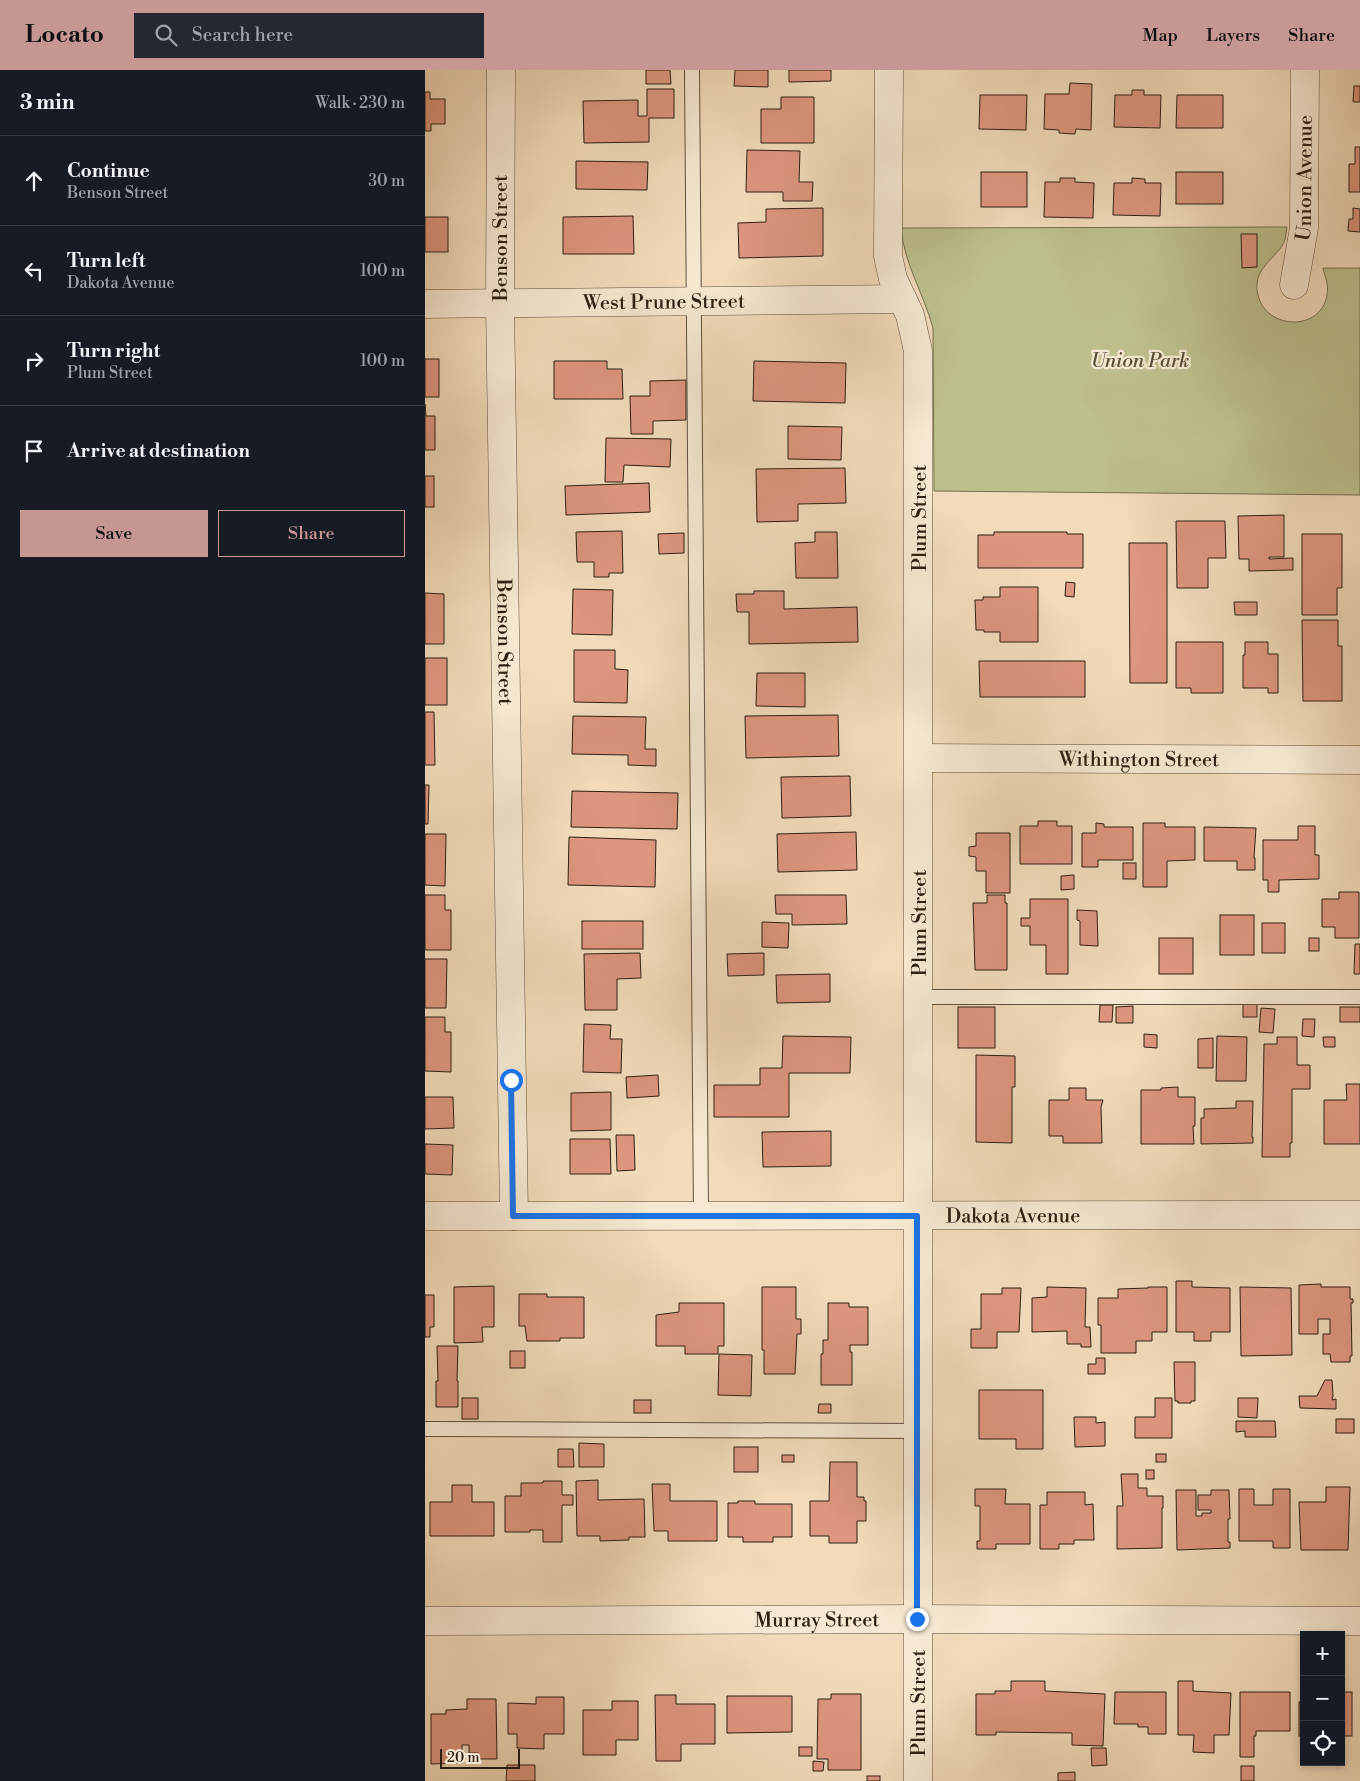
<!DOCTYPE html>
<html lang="en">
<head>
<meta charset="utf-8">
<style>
  :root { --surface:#171b24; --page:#242831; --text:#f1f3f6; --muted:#9ea1a6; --line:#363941; --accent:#c59692 }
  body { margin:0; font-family:"Libre Bodoni",serif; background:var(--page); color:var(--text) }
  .controls { position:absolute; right:15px; bottom:15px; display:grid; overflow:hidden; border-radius:0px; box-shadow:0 2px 8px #0003 }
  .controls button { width:45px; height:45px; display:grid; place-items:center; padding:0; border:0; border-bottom:1px solid var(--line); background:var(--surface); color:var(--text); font:25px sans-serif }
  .scale { position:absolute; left:15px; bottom:12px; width:80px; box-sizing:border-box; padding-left:5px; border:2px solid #2d2013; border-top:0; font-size:14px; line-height:18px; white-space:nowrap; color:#2d2013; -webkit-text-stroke:4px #f6e8d2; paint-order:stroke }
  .stop { position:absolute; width:15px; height:15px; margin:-11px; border:4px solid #1a73e8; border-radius:50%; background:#fff }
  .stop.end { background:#1a73e8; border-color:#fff; box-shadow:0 1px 5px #0008 }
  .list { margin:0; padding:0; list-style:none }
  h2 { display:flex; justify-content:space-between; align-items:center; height:65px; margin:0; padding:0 20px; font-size:21px }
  h2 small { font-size:16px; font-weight:400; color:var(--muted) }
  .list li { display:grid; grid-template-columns:32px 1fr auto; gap:15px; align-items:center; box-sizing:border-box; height:90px; padding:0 20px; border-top:1px solid var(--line) }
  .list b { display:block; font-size:19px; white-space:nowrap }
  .list p { margin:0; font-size:16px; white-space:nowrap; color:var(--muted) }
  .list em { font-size:16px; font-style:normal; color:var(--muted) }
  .actions { display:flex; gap:10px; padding:15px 20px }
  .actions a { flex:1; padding:11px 0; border:1px solid var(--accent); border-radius:0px; text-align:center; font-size:18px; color:var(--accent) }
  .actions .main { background:var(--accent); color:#111 }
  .icon { flex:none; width:28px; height:28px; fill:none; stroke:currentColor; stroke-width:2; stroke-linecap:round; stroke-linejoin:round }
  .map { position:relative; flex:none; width:935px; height:1711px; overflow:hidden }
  header { display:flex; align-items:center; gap:30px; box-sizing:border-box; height:70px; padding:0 25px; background:var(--accent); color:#111 }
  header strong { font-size:24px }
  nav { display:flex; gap:28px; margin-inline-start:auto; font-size:18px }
  .search { width:350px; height:45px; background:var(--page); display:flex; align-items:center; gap:12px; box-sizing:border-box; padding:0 18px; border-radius:0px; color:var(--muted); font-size:19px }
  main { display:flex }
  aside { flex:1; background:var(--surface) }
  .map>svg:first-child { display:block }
  .green { fill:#bdbf8d; stroke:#757050 }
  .building { fill:#dd967f; stroke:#2d2013 }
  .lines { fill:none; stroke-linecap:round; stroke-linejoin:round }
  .lane-casing { stroke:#5e4f3d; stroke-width:16 }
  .street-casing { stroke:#5e4f3d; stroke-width:29 }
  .lane { stroke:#f6e8d2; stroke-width:14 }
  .street { stroke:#f6e8d2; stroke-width:28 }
  .route { stroke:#1a73e8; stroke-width:6 }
  .labels { text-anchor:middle; stroke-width:4.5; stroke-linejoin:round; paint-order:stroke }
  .street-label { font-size:20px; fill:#2d2013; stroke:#f6e8d2 }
  .park-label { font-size:20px; font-style:italic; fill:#585038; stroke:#f6e8d2 }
</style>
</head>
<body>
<header>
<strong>Locato</strong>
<div class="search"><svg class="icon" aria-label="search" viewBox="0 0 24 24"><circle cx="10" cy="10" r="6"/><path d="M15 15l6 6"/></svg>Search here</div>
<nav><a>Map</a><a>Layers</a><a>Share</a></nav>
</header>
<main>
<aside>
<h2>3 min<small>Walk · 230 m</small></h2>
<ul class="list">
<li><svg class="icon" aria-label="ahead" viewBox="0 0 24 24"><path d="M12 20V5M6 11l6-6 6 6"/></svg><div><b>Continue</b><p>Benson Street</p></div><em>30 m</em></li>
<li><svg class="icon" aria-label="left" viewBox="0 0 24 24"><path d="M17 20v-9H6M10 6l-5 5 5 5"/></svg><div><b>Turn left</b><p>Dakota Avenue</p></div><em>100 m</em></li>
<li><svg class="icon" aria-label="right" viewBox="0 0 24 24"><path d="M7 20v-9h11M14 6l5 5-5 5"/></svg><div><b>Turn right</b><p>Plum Street</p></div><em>100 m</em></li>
<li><svg class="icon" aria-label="arrive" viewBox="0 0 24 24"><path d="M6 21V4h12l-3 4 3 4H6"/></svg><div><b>Arrive at destination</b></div></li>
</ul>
<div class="actions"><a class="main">Save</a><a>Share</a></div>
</aside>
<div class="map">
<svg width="935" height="1711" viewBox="0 0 935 1711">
  <rect width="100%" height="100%" fill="#f1dbba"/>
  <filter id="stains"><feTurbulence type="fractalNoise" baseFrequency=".004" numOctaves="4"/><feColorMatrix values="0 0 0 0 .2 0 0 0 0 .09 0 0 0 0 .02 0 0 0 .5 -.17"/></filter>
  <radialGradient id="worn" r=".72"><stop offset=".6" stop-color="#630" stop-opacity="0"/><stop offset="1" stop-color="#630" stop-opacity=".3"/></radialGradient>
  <path class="green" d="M862,157C861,163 861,170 857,176C846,192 827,201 833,225C841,260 896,262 902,225C904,215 900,207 898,198H935V425L509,421L508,258C499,224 479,194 476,158Z"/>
  <g class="building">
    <polygon points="221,0 245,0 246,14 221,14"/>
    <polygon points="310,0 343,0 343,17 309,16"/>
    <polygon points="364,0 406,0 406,11 364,12"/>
    <polygon points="645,13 667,14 666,60 651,59 650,64 634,63 634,60 619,59 620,24 644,24"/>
    <polygon points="929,16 935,16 935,32 928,32"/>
    <polygon points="222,19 249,19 249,48 224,48 224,72 159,73 158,31 213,30 213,46 222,46"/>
    <polygon points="707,20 719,20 719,25 736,25 735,58 689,57 690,25 707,25"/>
    <polygon points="0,22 5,22 5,29 20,29 20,54 6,54 6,61 0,61"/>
    <polygon points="555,25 602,25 601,60 554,59"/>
    <polygon points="752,25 798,25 798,58 751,58"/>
    <polygon points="356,27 389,27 389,73 336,73 336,39 356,39"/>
    <polygon points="930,77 935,77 935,122 924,122 924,94 930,94"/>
    <polygon points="322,80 375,81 374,112 388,112 387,131 358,131 358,122 321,122"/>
    <polygon points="151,91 223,92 222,120 151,119"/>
    <rect x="556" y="102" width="46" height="35"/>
    <rect x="751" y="102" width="47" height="32"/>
    <polygon points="635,108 650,108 650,112 669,113 668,148 619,147 620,112 635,112"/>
    <polygon points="707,108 720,109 720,113 736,113 735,146 688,145 689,113 707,113"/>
    <polygon points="398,138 398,186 314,188 313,153 341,152 341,139"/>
    <polygon points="928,138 935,139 935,162 923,161 924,149 928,149"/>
    <polygon points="208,146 209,184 138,184 138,147"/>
    <rect x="0" y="147" width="23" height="35"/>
    <polygon points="816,164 832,164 832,197 817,198"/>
    <rect x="0" y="289" width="14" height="38"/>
    <polygon points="129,291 182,291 182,299 197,299 198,329 129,329"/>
    <polygon points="329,291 421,293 420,333 328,331"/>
    <polygon points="261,310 261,350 228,351 228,364 206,364 205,326 225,326 225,311"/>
    <polygon points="0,334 1,346 10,346 10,380 0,380"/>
    <polygon points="363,356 417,357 416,390 363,389"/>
    <polygon points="181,368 246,369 245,397 199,395 198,412 180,412"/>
    <polygon points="420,398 421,433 373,434 373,451 332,452 331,399"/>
    <rect x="0" y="406" width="9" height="31"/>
    <polygon points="224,413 225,442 141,445 140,416"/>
    <polygon points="859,445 859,487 844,487 844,489 868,488 868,500 824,501 824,489 814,489 813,446"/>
    <polygon points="751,451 800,451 801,488 783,488 783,518 752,518"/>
    <polygon points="197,461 198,503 184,503 184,507 169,507 169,492 152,492 151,462"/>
    <polygon points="390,462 412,462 413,508 371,508 370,473 390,472"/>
    <polygon points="569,462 642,462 642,464 658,464 658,498 553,498 553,465 569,465"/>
    <polygon points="259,463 259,483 234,484 233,464"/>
    <polygon points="877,464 917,464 917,518 912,518 912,545 877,545"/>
    <polygon points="704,473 742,473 742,613 705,613"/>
    <polygon points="641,512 650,513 649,527 640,526"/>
    <polygon points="575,517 613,517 613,572 575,572 575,562 559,562 559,560 551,560 550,530 558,530 558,527 575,527"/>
    <polygon points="148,519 188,520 187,565 147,564"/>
    <polygon points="329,521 359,521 359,539 432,537 433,572 324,574 324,542 312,542 311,524 329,524"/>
    <polygon points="0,523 19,524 19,574 0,574"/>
    <polygon points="809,532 832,532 832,545 810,545"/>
    <polygon points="877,550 913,550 913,576 917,576 917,631 878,631"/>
    <polygon points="751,572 798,572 798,623 766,623 766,618 751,618"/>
    <polygon points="820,572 843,572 843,584 853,584 853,623 843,623 843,618 818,618 818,585 820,585"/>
    <polygon points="149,580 190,580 190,599 203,600 202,633 149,632"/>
    <rect x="0" y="588" width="22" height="47"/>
    <polygon points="554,591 660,591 660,627 555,627"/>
    <polygon points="332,603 380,603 380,637 331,636"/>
    <polygon points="0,642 9,642 10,695 0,695"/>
    <polygon points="413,645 414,686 321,688 320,646"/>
    <polygon points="148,646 221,647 220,679 231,679 231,696 203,695 203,685 147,684"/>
    <polygon points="425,706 426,746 357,748 356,707"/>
    <polygon points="0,715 4,715 3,754 0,754"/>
    <polygon points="147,721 253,723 252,759 146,757"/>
    <polygon points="613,751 632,751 632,756 647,756 647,794 595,794 595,756 613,756"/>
    <polygon points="671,753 679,754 679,757 708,757 708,790 673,790 673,797 657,797 657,763 671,763"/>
    <polygon points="718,753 740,753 740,757 770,757 770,790 742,791 742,817 718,817"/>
    <polygon points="873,756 890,756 890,785 894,785 894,809 854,810 854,822 843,822 843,810 838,810 838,770 873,770"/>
    <polygon points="779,757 831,758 829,788 830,788 830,800 812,800 812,791 779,791"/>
    <polygon points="431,762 432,800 353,802 352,764"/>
    <polygon points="551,763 585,763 585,823 561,823 561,801 551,801 551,787 544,786 544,777 551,776"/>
    <polygon points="0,764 21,764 20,816 0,815"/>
    <polygon points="144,767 231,770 230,817 143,815"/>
    <rect x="698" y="793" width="13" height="16"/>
    <polygon points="649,805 649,819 636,820 636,806"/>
    <polygon points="914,822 934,822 934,868 910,868 910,857 897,857 897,829 914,829"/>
    <polygon points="0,825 20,825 20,840 26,840 26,880 0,880"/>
    <polygon points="350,825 421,825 422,854 367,855 367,844 351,844"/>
    <polygon points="562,825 580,825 580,833 582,833 582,900 550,900 548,833 562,833"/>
    <polygon points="605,829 643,829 643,904 621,904 621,875 605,875 605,856 596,856 596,848 605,848"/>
    <polygon points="652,840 672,841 673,876 655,875 655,851 652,850"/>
    <rect x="795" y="845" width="34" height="40"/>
    <rect x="157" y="851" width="61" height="28"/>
    <polygon points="337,852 364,853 363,878 337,877"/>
    <rect x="837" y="853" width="23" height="30"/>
    <rect x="734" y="868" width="34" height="36"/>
    <rect x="884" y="868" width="10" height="13"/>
    <polygon points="930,874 935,874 935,904 929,904"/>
    <polygon points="215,883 216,908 192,909 192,940 160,940 159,884"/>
    <polygon points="339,883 339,905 303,906 302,884"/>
    <polygon points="0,889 22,889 21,938 0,938"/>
    <polygon points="405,904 405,932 352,933 351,905"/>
    <rect x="818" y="933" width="14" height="14"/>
    <polygon points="675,935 688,935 687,952 674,952"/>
    <polygon points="708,936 708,953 691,953 691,937"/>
    <rect x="533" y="937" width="37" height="41"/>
    <rect x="915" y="937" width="20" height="15"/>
    <polygon points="836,938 850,939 848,963 834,962"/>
    <polygon points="0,947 20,947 20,962 26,962 26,1002 0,1001"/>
    <polygon points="878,949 890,949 889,967 877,966"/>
    <polygon points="159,954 186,955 185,969 197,969 196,1003 158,1002"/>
    <polygon points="719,964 732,965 732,978 719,977"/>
    <polygon points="358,966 426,967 425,1003 364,1003 364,1047 289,1047 289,1015 335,1015 335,998 357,998"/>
    <polygon points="792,966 822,967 821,1011 791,1011"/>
    <polygon points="852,967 872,967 872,995 885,995 885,1019 867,1019 867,1073 865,1073 865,1087 837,1087 839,974 852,974"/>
    <polygon points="898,967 910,967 910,977 899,977"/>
    <polygon points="788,968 788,998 773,998 773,969"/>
    <polygon points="551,985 590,986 590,1017 587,1017 587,1073 551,1072"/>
    <polygon points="233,1005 234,1026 202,1028 201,1007"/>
    <polygon points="921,1014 935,1014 935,1074 899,1074 899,1030 922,1030"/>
    <polygon points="753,1017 753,1027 770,1027 770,1056 768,1056 769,1074 716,1074 716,1020 736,1020 736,1018"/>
    <polygon points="644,1018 661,1018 661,1030 678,1030 676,1037 677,1073 638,1073 638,1066 624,1066 624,1030 644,1030"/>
    <polygon points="186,1022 186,1060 146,1061 146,1023"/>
    <polygon points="0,1027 28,1027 29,1058 0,1059"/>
    <polygon points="811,1031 828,1031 827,1067 828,1067 828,1073 776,1074 776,1048 779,1048 779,1039 811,1038"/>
    <polygon points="406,1061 406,1096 338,1097 337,1062"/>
    <polygon points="191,1065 209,1065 210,1100 192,1101"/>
    <polygon points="145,1069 185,1069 186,1104 145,1104"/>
    <polygon points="0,1074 28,1075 27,1105 0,1104"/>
    <polygon points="751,1211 767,1211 767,1217 805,1218 805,1262 786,1262 786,1271 769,1271 769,1262 751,1262"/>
    <polygon points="896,1214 896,1217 925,1217 925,1229 928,1229 928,1233 926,1233 927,1286 925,1286 925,1292 906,1292 905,1284 898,1284 898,1264 905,1264 905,1249 893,1249 893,1264 874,1264 874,1215"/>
    <polygon points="69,1216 69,1257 57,1257 58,1272 29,1273 29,1217"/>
    <polygon points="337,1217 371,1217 371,1249 376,1249 376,1264 372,1264 370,1304 339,1304 339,1280 337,1280"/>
    <polygon points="622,1217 661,1218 660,1257 665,1257 666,1277 656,1277 656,1274 642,1274 642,1261 607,1262 607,1228 622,1227"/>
    <polygon points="723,1217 742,1217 742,1262 727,1262 727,1271 711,1271 711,1283 676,1283 676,1255 673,1255 673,1228 693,1228 693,1219 723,1218"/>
    <polygon points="815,1217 866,1218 867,1285 816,1286"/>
    <polygon points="577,1218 596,1218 594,1262 572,1262 572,1278 546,1278 546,1259 556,1259 556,1224 577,1224"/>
    <polygon points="94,1224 122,1224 122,1227 159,1227 159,1268 135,1268 135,1271 102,1271 100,1256 94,1256"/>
    <polygon points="0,1225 9,1225 9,1257 5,1257 5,1267 0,1267"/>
    <polygon points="254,1233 299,1233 299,1276 293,1276 293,1284 260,1284 260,1276 231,1276 231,1245 254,1242"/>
    <polygon points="403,1233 424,1233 424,1237 443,1237 443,1275 425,1275 425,1282 427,1282 427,1315 396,1315 396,1284 398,1284 398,1270 403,1270"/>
    <polygon points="12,1276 33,1276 32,1311 33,1311 33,1337 11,1337 11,1311 13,1311"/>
    <rect x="85" y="1281" width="15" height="17"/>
    <polygon points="294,1284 327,1285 326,1326 293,1325"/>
    <polygon points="671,1288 680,1288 680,1304 663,1304 663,1294 671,1294"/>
    <polygon points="749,1292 770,1292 770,1331 766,1331 766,1333 753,1333 753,1331 750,1331"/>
    <polygon points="900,1310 907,1310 908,1326 907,1330 911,1329 911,1339 875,1338 874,1326 892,1326"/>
    <polygon points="554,1320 618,1320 618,1379 591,1379 591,1369 554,1369"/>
    <rect x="37" y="1328" width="16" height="21"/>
    <polygon points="730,1328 747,1328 747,1368 710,1368 710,1347 730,1347"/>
    <polygon points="813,1328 833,1328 832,1348 813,1347"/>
    <rect x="209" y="1330" width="17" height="13"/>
    <polygon points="394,1334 406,1334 406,1343 393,1343"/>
    <polygon points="649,1347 671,1347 671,1353 680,1352 680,1376 650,1377"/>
    <rect x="911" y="1349" width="18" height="14"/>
    <polygon points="811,1351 850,1351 851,1367 820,1367 820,1361 811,1362"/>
    <polygon points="154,1373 179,1374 179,1397 154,1397"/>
    <rect x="309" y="1377" width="24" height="25"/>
    <polygon points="133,1379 148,1379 149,1397 133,1397"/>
    <rect x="731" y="1384" width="10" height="8"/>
    <rect x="357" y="1385" width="12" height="7"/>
    <polygon points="405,1392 432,1392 432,1427 439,1427 439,1431 441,1431 441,1451 432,1451 432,1473 404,1473 404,1466 385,1466 385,1431 404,1431"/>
    <rect x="721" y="1400" width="8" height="9"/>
    <polygon points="696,1404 713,1404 713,1418 722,1418 722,1426 738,1426 738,1438 737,1438 737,1478 692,1479 692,1436 698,1436"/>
    <polygon points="173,1410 173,1430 219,1429 220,1467 204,1467 204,1470 175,1471 175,1466 152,1466 151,1411"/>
    <polygon points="118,1411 137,1411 137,1425 148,1425 148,1435 137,1435 137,1472 118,1472 118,1460 105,1460 105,1462 80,1462 80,1426 96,1426 96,1413 118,1413"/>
    <polygon points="227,1414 245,1414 245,1431 292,1431 292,1471 243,1471 243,1461 229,1461"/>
    <polygon points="27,1415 47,1415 47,1432 69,1432 69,1466 5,1466 5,1432 27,1432"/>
    <polygon points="901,1417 925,1417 923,1480 876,1480 874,1432 901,1432"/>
    <polygon points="550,1419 581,1419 580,1434 605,1434 605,1474 571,1474 571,1479 552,1479 552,1471 555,1471 555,1436 550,1436"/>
    <polygon points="814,1419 829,1419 829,1435 848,1435 848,1419 865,1419 865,1478 848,1478 848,1471 814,1471"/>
    <polygon points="751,1420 771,1420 771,1446 777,1446 777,1443 786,1443 786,1440 773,1440 773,1425 786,1425 786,1420 804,1420 805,1449 803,1449 803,1472 805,1472 805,1478 752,1480"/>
    <polygon points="622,1422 660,1422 660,1435 668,1434 669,1470 649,1470 649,1474 634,1474 634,1479 615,1479 615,1435 622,1435"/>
    <polygon points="313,1431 330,1431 330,1434 367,1434 367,1467 348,1467 348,1472 318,1472 318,1467 303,1467 303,1433 313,1433"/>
    <polygon points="586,1611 620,1611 620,1621 680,1624 678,1676 647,1675 647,1663 571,1662 571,1665 551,1665 551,1624 570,1624 570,1621 586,1621"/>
    <polygon points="753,1611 768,1611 768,1621 806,1623 804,1665 789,1665 789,1683 768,1682 769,1665 753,1665"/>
    <polygon points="690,1622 741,1622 741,1664 723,1664 723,1657 713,1657 713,1654 689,1654"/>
    <polygon points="815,1622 865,1622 865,1661 831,1661 831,1666 829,1666 829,1687 815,1687"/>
    <rect x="916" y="1622" width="11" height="44"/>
    <polygon points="406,1624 436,1624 436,1700 403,1700 403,1689 392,1689 393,1629 406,1629"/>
    <polygon points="230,1625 251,1625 251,1634 290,1634 290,1674 256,1674 256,1691 231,1691"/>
    <polygon points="302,1626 367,1626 367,1662 302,1663"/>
    <polygon points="111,1627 139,1627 139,1664 119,1664 119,1679 92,1678 92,1664 83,1664 83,1633 111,1634"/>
    <polygon points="42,1629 71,1629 72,1689 53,1689 53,1683 44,1683 44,1675 37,1675 37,1693 6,1694 6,1644 21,1644 21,1640 42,1639"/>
    <polygon points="187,1631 213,1631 213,1670 191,1670 191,1685 158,1685 158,1640 187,1640"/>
    <rect x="874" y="1632" width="5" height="34"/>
    <rect x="374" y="1677" width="13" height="9"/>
    <polygon points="666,1678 681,1678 682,1695 667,1696"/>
    <polygon points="388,1691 399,1692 398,1701 388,1701"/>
    <polygon points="82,1695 110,1695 110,1711 81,1711"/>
    <rect x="816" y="1696" width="13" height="15"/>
    <polygon points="650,1702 650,1711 633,1711 633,1703"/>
    <rect x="442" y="1706" width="13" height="5"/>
  </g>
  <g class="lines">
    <g class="lane-casing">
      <g id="lane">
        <polyline points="267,0 276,1146"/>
        <polyline points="493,927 935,927"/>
        <polyline points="0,1359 493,1361"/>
      </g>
    </g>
    <g class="street-casing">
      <g id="street">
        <path id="s1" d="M76,0L75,235L89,1146"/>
        <polyline points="464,0 463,186 468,209 485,245 493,281 493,1711"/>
        <path id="s2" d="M869,215L879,158L880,0"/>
        <path id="s3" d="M0,234L477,229"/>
        <path id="s4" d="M494,688L935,690"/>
        <path id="s5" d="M0,1146L935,1145"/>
        <path id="s6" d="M0,1551L492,1549L935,1551"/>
      </g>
    </g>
    <use href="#lane" class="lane"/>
    <use href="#street" class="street"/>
  </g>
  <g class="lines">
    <polyline class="route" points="86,1010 88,1146 492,1146 492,1549"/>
  </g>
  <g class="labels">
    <g class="street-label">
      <text dy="7" stroke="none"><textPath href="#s2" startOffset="108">Union Avenue</textPath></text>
      <text transform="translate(75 168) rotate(-90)" y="7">Benson Street</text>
      <text dy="7" stroke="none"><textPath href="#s3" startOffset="239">West Prune Street</textPath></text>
      <text transform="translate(494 448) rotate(-90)" y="7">Plum Street</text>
      <text dy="7" stroke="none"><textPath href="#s1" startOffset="572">Benson Street</textPath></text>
      <text dy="7" stroke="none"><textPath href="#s4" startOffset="220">Withington Street</textPath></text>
      <text transform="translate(494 853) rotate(-90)" y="7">Plum Street</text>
      <text dy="7" stroke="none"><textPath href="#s5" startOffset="588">Dakota Avenue</textPath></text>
      <text dy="7" stroke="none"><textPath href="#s6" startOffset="392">Murray Street</textPath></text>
      <text transform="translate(493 1633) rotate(-90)" y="7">Plum Street</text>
    </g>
    <g class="park-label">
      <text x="715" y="297">Union Park</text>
    </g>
  </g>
  <rect width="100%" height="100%" filter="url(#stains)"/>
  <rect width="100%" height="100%" fill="url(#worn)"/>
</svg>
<div class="controls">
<button>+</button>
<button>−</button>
<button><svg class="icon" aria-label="locate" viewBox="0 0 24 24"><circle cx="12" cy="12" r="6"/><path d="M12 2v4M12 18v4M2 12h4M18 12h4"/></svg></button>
</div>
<div class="scale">20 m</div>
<div class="stop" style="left:86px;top:1010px"></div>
<div class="stop end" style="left:492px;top:1549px"></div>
</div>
</main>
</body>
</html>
